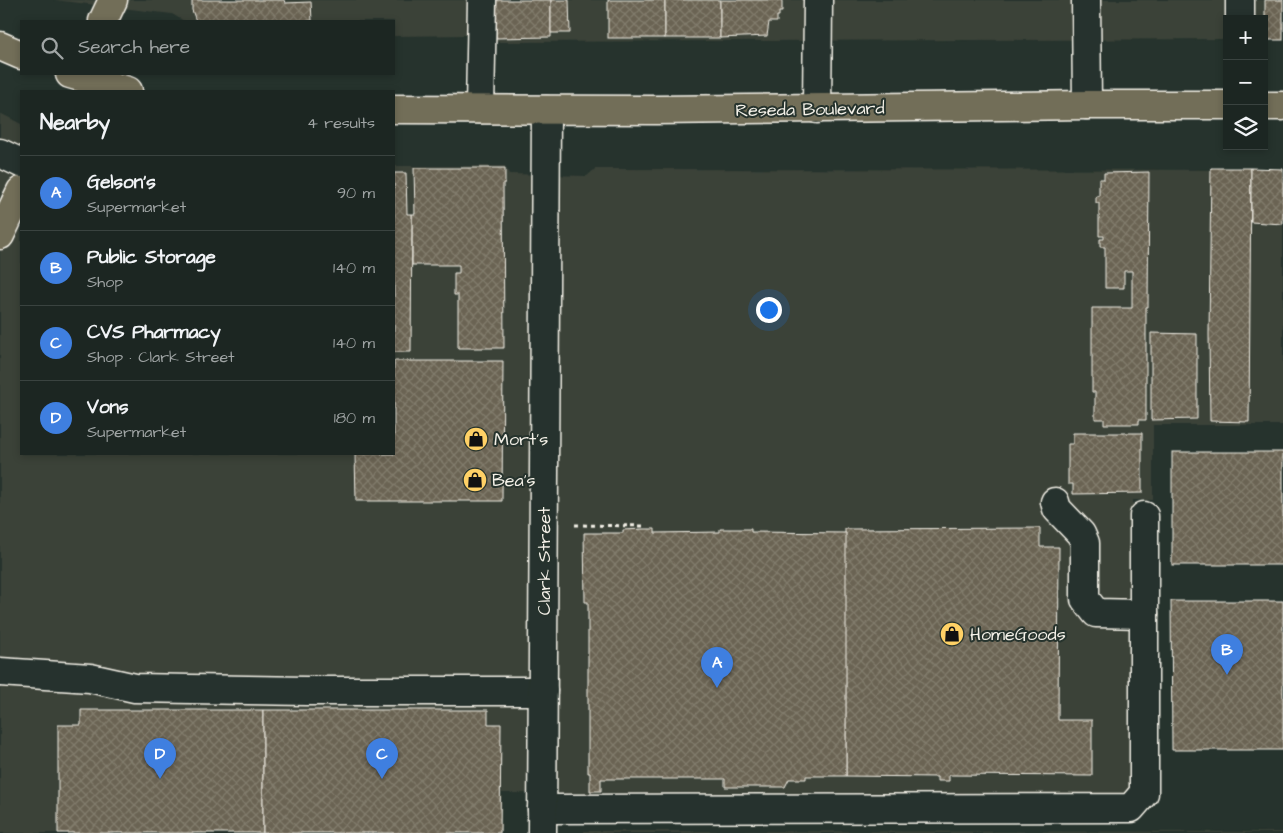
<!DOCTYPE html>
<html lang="en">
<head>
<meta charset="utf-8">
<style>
  :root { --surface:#1c2622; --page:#252e2a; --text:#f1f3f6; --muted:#a0a5a5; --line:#3a4340; --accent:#b45309 }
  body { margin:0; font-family:"Architects Daughter",sans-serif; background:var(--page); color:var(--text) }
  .controls { position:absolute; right:15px; top:15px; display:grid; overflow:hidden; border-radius:0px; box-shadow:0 2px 8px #0003 }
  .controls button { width:45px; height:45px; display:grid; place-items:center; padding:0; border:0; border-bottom:1px solid var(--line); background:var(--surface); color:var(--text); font:25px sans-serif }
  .you { position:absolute; left:768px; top:309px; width:18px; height:18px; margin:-12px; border:4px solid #fff; border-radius:50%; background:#1a73e8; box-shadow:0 0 0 8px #1a73e833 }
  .badge { display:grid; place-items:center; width:32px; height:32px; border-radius:50%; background:var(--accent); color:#fff; font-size:16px; font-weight:700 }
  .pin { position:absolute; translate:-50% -41px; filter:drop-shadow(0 1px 2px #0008) }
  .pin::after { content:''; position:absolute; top:26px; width:18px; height:15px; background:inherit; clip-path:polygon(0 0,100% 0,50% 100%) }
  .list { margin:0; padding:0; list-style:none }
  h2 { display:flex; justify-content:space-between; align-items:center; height:65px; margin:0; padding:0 20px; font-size:21px }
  h2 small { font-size:16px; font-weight:400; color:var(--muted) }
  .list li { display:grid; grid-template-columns:32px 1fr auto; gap:15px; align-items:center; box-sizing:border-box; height:75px; padding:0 20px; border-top:1px solid var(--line) }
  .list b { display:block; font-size:19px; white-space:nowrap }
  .list p { margin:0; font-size:16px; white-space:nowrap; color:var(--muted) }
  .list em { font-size:16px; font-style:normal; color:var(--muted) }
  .icon { flex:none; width:28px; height:28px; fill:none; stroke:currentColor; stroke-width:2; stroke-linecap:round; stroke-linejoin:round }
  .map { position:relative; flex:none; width:1283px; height:833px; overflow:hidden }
  .search { position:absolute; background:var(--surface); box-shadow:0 2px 8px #0003; left:20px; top:20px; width:375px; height:55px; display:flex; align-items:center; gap:12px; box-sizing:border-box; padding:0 18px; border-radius:0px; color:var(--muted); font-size:19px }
  .panel { position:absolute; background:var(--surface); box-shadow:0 2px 8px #0003; left:20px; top:90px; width:375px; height:365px; border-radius:0px }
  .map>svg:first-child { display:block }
  .built { fill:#3b4238 }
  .building { fill:url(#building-cross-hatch); stroke:#f4f1e8 }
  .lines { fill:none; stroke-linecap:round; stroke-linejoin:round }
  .minor-casing { stroke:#f4f1e8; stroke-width:31 }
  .major-casing { stroke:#f4f1e8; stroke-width:31 }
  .path { stroke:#f4f1e8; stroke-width:3; stroke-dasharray:4 4; stroke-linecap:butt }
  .minor { stroke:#26332d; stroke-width:28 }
  .major { stroke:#726e59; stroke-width:28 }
  .labels { text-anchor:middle; stroke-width:4; stroke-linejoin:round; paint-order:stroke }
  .street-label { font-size:18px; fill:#f4f1e8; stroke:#26332d }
  .poi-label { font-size:18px; fill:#f4f1e8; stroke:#26332d; text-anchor:start }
</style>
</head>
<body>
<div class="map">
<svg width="1283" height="833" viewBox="0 0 1283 833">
  <defs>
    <pattern id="building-cross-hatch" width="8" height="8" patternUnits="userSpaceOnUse" patternTransform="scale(1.25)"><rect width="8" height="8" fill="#6b6453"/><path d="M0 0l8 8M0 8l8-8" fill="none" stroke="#817b6c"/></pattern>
  </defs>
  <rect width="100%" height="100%" fill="#26332d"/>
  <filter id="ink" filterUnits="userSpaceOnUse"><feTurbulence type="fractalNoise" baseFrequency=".02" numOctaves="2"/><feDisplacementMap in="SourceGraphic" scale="10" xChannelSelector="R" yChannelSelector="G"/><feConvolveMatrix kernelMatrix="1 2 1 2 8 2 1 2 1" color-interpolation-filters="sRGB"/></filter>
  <g filter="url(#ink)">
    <g class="built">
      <polygon points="54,0 468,0 468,35 394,36 394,21 184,21 172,14"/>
      <polygon points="492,0 1283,0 1283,39 1264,39 1264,19 1227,19 1227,39 492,42"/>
      <polygon points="0,113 21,124 21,454 394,454 394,166 505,166 509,174 587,176 595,169 1283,170 1283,425 1153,425 1153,500 1133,500 1132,785 1123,797 502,793 501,833 0,833"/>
      <polygon points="584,831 1283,832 1283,833 584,833"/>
    </g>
    <g class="building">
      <polygon points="192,0 284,0 285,3 311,2 312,21 196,21 192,10"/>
      <polygon points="496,0 551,0 551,37 496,38"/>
      <polygon points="551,0 569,0 570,33 551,33"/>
      <rect x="608" y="0" width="57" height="38"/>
      <rect x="665" y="0" width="55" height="38"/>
      <polygon points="720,0 782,0 782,12 779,12 779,16 777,16 777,22 769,22 767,36 720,38"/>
      <rect x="1265" y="0" width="18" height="40"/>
      <polygon points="414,168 505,168 505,183 503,183 504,348 458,348 458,295 454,295 454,273 459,273 459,265 412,265 412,214 415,214"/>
      <polygon points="1211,168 1251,168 1249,422 1210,421 1209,334"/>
      <polygon points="1251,168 1283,169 1283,224 1251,222"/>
      <polygon points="1149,172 1148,307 1146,307 1146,420 1139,420 1139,424 1104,424 1104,419 1095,419 1095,392 1092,392 1092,308 1132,308 1132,271 1124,271 1124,288 1105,288 1105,247 1100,247 1100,239 1104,239 1104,236 1099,236 1099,203 1096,203 1096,196 1099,196 1099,179 1104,179 1104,173"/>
      <polygon points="394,173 406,173 407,214 412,214 411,352 394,352"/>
      <polygon points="1151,333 1197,334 1197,419 1151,420"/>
      <polygon points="394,361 503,361 502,501 356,501 355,454 394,454"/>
      <polygon points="1073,433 1142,433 1142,493 1073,494 1073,484 1068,484 1068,444 1073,444"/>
      <rect x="1172" y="452" width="111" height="113"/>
      <polygon points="1040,528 1040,547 1059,547 1058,720 1092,720 1092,776 949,775 949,781 937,781 937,777 846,776 845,529"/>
      <polygon points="644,529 655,529 655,533 720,532 720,529 751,529 751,532 846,533 846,776 806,776 806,779 789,779 785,787 725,787 725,779 601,779 601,791 590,791 590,773 588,773 588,602 585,602 584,533 623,533 623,530"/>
      <polygon points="1171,601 1283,601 1283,750 1172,750"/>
      <polygon points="81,710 263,710 263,833 58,833 58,725 81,725"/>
      <polygon points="263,710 488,710 488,724 501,724 500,833 263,833"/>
    </g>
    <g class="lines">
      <g class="minor-casing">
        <g id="minor">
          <polyline points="1086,0 1087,105"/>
          <polyline points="1240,0 1240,19"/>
          <polyline points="480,109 482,0"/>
          <polyline points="817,109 818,0"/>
          <polyline points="0,153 21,163"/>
          <polyline points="1055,502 1057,509 1081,534 1085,543 1085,599 1096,613 1144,614"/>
          <polyline points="0,672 90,678 135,688 306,691 543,691"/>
          <polyline points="542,809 1131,808 1144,793 1144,516"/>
          <polyline points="542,833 546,110"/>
        </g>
      </g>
      <g class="major-casing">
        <g id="major">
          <polyline points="103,21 113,0"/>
          <polyline points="0,46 21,55"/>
          <polyline points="70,74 128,91"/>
          <polyline points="1264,106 1283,106"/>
          <polyline points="394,109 656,110 1087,105 1227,105"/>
          <polyline points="0,235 21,191"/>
        </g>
      </g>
      <polyline class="path" points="575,525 644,526 644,529"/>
      <use href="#minor" class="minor"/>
      <use href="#major" class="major"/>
    </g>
  </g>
  <defs>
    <g id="shop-disc" transform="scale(1.25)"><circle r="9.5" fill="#ffd166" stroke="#26332d"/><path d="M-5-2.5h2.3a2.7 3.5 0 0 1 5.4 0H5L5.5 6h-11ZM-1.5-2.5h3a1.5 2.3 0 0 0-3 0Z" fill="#111"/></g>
  </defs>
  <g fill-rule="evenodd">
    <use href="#shop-disc" x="476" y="439"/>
    <use href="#shop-disc" x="475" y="480"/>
    <use href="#shop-disc" x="952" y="634"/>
  </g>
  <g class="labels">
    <g class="street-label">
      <text transform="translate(810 109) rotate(-1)" y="6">Reseda Boulevard</text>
      <text transform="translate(544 561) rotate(-90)" y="6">Clark Street</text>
    </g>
    <g class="poi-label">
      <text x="494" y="445">Mort's</text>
      <text x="492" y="486">Bea's</text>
      <text x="970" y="640">HomeGoods</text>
    </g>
  </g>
</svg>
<div class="controls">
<button>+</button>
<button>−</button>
<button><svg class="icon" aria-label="layers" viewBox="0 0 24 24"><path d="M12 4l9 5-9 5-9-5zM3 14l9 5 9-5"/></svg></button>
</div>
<div class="you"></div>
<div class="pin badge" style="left:717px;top:688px;background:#3f7fe0">A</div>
<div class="pin badge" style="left:1227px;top:675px;background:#3f7fe0">B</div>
<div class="pin badge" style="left:382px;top:779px;background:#3f7fe0">C</div>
<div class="pin badge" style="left:160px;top:779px;background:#3f7fe0">D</div>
<div class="search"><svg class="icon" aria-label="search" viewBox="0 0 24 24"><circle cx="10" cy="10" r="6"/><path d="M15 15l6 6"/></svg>Search here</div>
<section class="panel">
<h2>Nearby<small>4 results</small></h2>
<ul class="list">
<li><span class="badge" style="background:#3f7fe0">A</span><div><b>Gelson's</b><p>Supermarket</p></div><em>90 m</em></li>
<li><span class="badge" style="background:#3f7fe0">B</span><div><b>Public Storage</b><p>Shop</p></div><em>140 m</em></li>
<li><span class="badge" style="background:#3f7fe0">C</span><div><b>CVS Pharmacy</b><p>Shop · Clark Street</p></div><em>140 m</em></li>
<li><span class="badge" style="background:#3f7fe0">D</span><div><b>Vons</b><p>Supermarket</p></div><em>180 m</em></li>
</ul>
</section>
</div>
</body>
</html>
